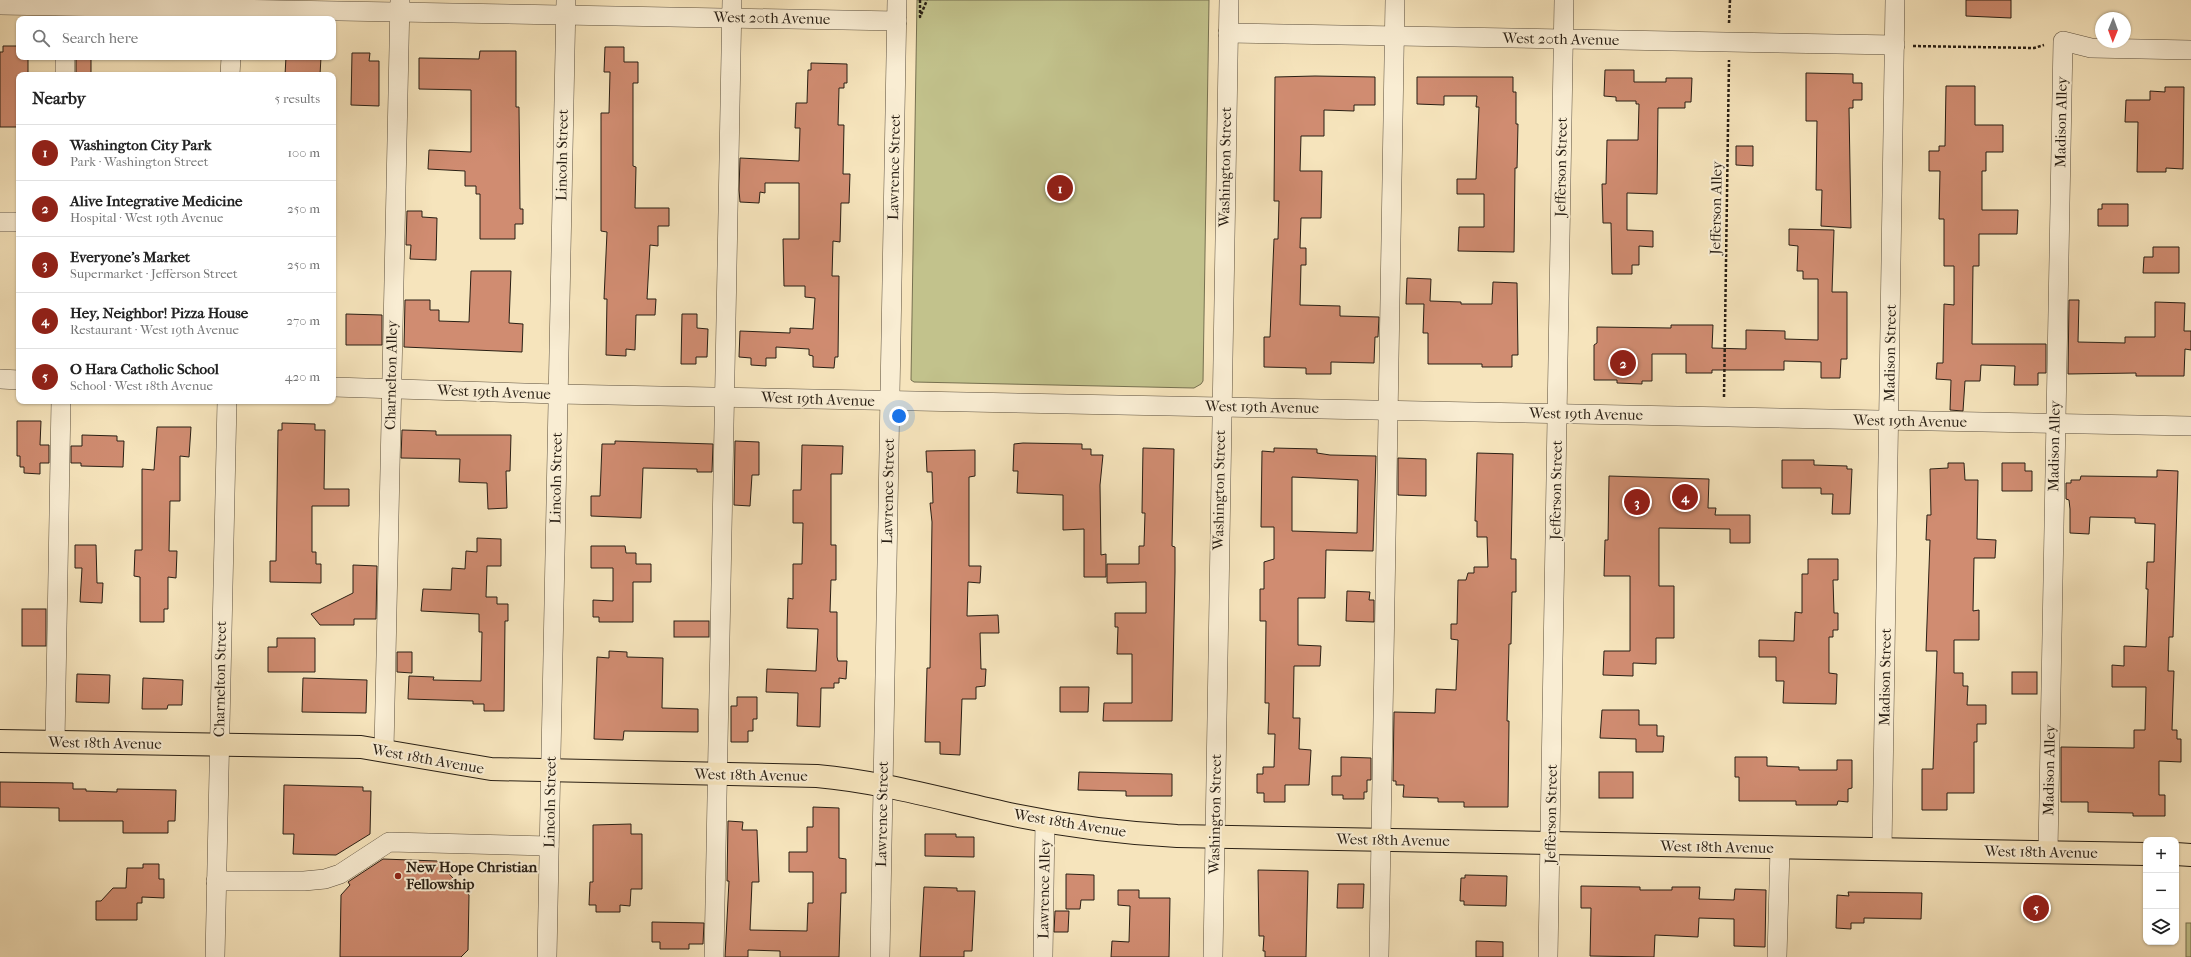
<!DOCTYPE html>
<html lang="en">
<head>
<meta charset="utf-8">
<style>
  :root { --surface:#fff; --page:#f2f2f2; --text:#222; --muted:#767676; --line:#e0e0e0; --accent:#8f2418 }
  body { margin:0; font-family:"IM FELL French Canon",serif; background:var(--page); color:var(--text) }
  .controls { position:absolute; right:12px; bottom:12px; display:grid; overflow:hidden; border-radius:8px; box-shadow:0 1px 3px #0004 }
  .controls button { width:36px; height:36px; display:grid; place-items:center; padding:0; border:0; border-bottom:1px solid var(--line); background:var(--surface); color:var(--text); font:20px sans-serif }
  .compass { position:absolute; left:2095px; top:12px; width:36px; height:36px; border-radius:50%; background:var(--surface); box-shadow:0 1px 3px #0004; rotate:181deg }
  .you { position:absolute; left:899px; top:416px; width:14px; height:14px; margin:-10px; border:3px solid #fff; border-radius:50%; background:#1a73e8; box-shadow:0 0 0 6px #1a73e833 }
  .badge { display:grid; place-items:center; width:26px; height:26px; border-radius:50%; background:var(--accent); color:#fff; font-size:13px; font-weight:700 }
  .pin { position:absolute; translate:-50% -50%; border:2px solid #fff; box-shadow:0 1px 4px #0006 }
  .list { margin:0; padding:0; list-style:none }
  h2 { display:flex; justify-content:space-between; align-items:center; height:52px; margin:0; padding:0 16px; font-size:17px }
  h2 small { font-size:13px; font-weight:400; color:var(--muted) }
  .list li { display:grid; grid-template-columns:26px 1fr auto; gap:12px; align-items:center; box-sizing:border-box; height:56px; padding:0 16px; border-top:1px solid var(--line) }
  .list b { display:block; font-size:15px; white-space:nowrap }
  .list p { margin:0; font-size:13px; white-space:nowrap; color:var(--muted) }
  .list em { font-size:13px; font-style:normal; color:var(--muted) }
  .icon { flex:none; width:22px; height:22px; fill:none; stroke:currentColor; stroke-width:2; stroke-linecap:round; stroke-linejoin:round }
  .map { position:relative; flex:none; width:2191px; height:957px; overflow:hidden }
  .search { position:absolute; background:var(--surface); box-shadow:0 1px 3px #0004; left:16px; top:16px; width:320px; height:44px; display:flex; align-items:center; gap:10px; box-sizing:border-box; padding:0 14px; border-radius:8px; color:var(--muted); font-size:15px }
  .panel { position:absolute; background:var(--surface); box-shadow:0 1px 3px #0004; left:16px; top:72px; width:320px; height:332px; border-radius:8px }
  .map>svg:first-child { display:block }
  .green { fill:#c2c28c; stroke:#767050 }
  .building { fill:#d08c71; stroke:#291f14; fill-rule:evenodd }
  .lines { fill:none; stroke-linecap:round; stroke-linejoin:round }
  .minor-casing { stroke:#5c503e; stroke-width:20 }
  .major-casing { stroke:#291f14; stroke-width:24 }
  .path { stroke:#291f14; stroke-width:2.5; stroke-dasharray:3 2; stroke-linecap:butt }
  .minor { stroke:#f9edd3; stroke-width:19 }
  .major { stroke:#f6e4bc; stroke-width:22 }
  .poi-dot { fill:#8f2418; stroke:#f9edd3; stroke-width:1.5 }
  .labels { text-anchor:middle; stroke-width:4; stroke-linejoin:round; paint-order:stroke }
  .street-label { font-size:15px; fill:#291f14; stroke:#f9edd3 }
  .poi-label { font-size:15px; font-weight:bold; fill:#291f14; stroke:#f9edd3; text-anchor:start }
</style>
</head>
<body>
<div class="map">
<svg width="2191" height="957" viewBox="0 0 2191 957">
  <rect width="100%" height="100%" fill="#f6e4bc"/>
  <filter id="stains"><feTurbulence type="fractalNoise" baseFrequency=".005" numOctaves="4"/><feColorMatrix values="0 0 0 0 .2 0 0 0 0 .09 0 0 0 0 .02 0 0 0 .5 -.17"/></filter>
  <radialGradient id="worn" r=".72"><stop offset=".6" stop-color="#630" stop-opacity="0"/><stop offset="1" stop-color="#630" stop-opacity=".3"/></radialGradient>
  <g class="green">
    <polygon points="917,0 1209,0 1203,381 1201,384 1194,388 914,382 911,380"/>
    <rect x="2186" y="923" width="5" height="34"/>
  </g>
  <g class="building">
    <polygon points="1966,0 2011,0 2011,18 1966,16"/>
    <polygon points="3,46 19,46 19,57 28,57 28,75 19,75 19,127 0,127 0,52 3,52"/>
    <polygon points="605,47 624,47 624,62 638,62 638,83 633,83 633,166 636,167 635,208 669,208 669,226 658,226 658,246 650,245 647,299 656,299 655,315 636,315 635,350 626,349 626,356 606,355 607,299 604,299 607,232 601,231 601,113 609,113 610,72 604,72"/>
    <polygon points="480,51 516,51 516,107 519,107 520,209 523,209 523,224 515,224 515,239 480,239 480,194 476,194 476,186 465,186 465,171 428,169 429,150 471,152 471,90 419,89 419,58 479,59"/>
    <polygon points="352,53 370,53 369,61 379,61 379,106 351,105"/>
    <rect x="76" y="57" width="15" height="18"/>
    <polygon points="286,57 321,57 320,75 285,75"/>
    <polygon points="811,63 847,64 847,83 844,83 844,88 839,88 838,125 844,125 843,174 850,174 849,203 841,203 840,242 833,241 832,276 839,276 838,357 835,357 834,368 813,367 813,356 809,355 809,349 776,347 776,358 766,358 766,366 751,365 751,358 739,357 740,331 790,333 790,328 813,329 815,298 805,297 805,286 784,286 783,239 799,239 799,183 765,183 765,193 760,192 759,203 740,202 739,190 740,158 799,161 800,128 795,128 796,103 807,103 808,70 811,70"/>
    <polygon points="1605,70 1634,70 1634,82 1666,82 1666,78 1692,78 1691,102 1685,102 1685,108 1658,108 1657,194 1627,193 1627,230 1653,231 1653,247 1639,246 1639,265 1632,265 1632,274 1612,274 1611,223 1603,223 1602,184 1606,184 1607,140 1638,140 1639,104 1636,104 1636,101 1616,101 1616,97 1604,96"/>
    <polygon points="1806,73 1853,74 1853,83 1862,83 1862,100 1853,100 1853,108 1849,108 1851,228 1821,226 1822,190 1816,190 1817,121 1806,121"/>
    <polygon points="1315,76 1375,77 1375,105 1354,105 1354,111 1324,110 1324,136 1301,136 1300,171 1322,171 1321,218 1301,218 1300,248 1306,248 1306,265 1301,265 1300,305 1340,306 1340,316 1379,317 1378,337 1375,337 1374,363 1331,362 1331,374 1306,374 1306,368 1264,367 1264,337 1270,337 1274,239 1278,239 1279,201 1274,201 1275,77"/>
    <polygon points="1417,77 1513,77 1513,92 1516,92 1516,124 1518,124 1517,168 1515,168 1514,252 1458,251 1459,227 1484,227 1484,194 1457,194 1457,179 1476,179 1479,107 1476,107 1477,96 1444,96 1444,105 1417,104"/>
    <polygon points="1946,86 1975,86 1975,125 2003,125 2003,152 1986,152 1986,171 1982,171 1982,210 2018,210 2017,234 1979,234 1979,266 1973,266 1972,344 2046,344 2046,373 2038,373 2038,385 2014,385 2015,366 1981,365 1980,381 1965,381 1963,411 1950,410 1951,380 1936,379 1937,363 1943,363 1944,304 1954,305 1954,266 1944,266 1944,219 1939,219 1940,171 1929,171 1929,151 1939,151 1939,146 1945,146"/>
    <polygon points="2165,87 2184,87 2183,169 2166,168 2166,172 2137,172 2138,122 2125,122 2126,100 2150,100 2150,91 2165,92"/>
    <polygon points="1736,146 1753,146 1753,166 1736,165"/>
    <polygon points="2102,204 2128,204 2128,226 2098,226 2098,209 2102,209"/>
    <polygon points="407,211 422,211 422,217 437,218 436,260 410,259 411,245 406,245"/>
    <polygon points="1789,229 1834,230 1832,292 1847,292 1847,359 1841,359 1840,378 1821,378 1821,362 1784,361 1784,370 1712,370 1712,373 1686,373 1686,354 1652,354 1652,381 1642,381 1642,384 1617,383 1617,380 1594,380 1594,345 1597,343 1597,327 1671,328 1671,325 1713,325 1712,348 1746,349 1746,330 1785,331 1785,339 1818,340 1818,279 1803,279 1803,271 1797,271 1798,246 1789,245"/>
    <polygon points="2153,247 2179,247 2179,273 2143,273 2144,257 2153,257"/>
    <polygon points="471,271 511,271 509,323 523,324 522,352 404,347 405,300 430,300 430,310 439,310 439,321 469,322"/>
    <polygon points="1407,278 1431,279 1430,301 1461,302 1461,304 1492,304 1493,282 1517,283 1518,355 1512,355 1512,367 1482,367 1482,364 1428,364 1428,333 1423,333 1424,304 1406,304"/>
    <polygon points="2069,300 2079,300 2078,342 2125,343 2125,337 2155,337 2155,302 2185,303 2184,331 2191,331 2191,350 2185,349 2184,376 2136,376 2136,373 2068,374"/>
    <polygon points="346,314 382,315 382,345 346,345"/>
    <polygon points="682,314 697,314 697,328 708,329 707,357 696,357 696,364 681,364"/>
    <polygon points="17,421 41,421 40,445 49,445 49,463 40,463 40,474 24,473 24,467 20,467 20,456 17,456"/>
    <polygon points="282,423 315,424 315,430 325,430 324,489 349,489 349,506 312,506 312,552 316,552 316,564 321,564 321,583 270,582 270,561 276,561 278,430 282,430"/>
    <polygon points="157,427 191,427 189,457 180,456 180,501 170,501 169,551 177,551 176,578 168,577 168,609 164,609 164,622 140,622 140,577 134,576 135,550 142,550 142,469 154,470"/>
    <polygon points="402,430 436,431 436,435 511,435 510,471 506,471 507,508 488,509 487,483 459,482 460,459 401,458"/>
    <polygon points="82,435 117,436 117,441 124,441 123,467 81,466 81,463 71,463 71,446 82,446"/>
    <polygon points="615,441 713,444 712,472 697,472 697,469 643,468 641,518 591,516 591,496 600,496 602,444 615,444"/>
    <polygon points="735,441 759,442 759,475 752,475 750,506 734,505"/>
    <polygon points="1023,443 1082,444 1082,449 1091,449 1091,455 1103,455 1100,485 1101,555 1106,554 1106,577 1084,577 1084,529 1063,530 1063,495 1017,493 1018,471 1013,471 1014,444"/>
    <polygon points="802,445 843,446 842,474 831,474 831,545 836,545 836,580 831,580 830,612 837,612 837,657 838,661 847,661 846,679 839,678 839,683 834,683 834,688 821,688 820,727 797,726 798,693 766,692 767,669 816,671 818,629 787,628 788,598 793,599 793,564 802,564 803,523 793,523 793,490 801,490"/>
    <polygon points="1143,448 1174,449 1172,546 1175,547 1175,572 1172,721 1103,721 1104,703 1132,703 1132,654 1117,654 1118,627 1115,627 1115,613 1146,613 1146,582 1107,583 1107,564 1139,564 1139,546 1144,546 1145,513 1142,513"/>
    <path d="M1274,448L1317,449V453L1330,455L1376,456L1373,551L1326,550L1325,598H1298V645L1321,646L1320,666H1294L1293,718H1300L1299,749L1311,750L1309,785H1285V802H1264V793H1257V774H1263V767H1274L1275,734H1268L1269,703H1265L1266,621H1260V589H1264V562L1274,559V527H1261L1262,451L1274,452ZM1292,477L1358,480L1357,533L1292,531Z"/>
    <polygon points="975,450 975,476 969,477 969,566 981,566 980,583 968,582 967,616 998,615 999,633 980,633 981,669 986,669 985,686 976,687 976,699 962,699 960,755 940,754 940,742 925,742 927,668 930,668 932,522 930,503 933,503 932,472 927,472 926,451"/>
    <polygon points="1477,453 1513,454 1511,559 1516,559 1516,592 1512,592 1511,644 1509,644 1507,721 1509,721 1508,807 1464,807 1464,802 1438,802 1438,798 1403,797 1404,785 1396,785 1396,781 1393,781 1394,712 1435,713 1436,689 1456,690 1458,640 1451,639 1451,624 1457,624 1458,580 1466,580 1468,573 1474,573 1474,567 1488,567 1487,537 1477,537 1477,521 1475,521"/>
    <polygon points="1398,458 1426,459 1426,496 1398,495"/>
    <polygon points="1782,460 1814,460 1814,465 1847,466 1847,469 1852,469 1850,514 1832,514 1833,494 1821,494 1821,488 1782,488"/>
    <polygon points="1948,463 1964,463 1965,480 1978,480 1977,539 1996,540 1995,558 1974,558 1973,611 1979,610 1979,640 1954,640 1954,673 1963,673 1963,686 1968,686 1967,705 1986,705 1986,724 1977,724 1977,742 1974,742 1974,793 1947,793 1947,810 1922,810 1922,769 1933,769 1937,651 1926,651 1930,540 1926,540 1927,515 1931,515 1930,469 1948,468"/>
    <polygon points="2002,463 2025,463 2025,471 2032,471 2032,491 2002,491"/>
    <polygon points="2157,470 2178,471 2173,637 2169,637 2168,671 2174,671 2172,730 2177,730 2177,739 2181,739 2181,762 2159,761 2159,795 2165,795 2165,816 2133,816 2133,813 2088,812 2088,802 2061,802 2061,747 2134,748 2134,730 2145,730 2146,687 2112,687 2112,665 2124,666 2124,646 2146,647 2148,589 2146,589 2147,562 2154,562 2155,524 2135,523 2135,518 2090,517 2089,534 2070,533 2070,509 2069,500 2066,499 2066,483 2071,483 2071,480 2080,480 2081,476 2157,477"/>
    <polygon points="1609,476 1709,479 1708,508 1716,508 1715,515 1750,515 1750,543 1730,543 1730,529 1659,528 1659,586 1674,586 1674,638 1656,638 1656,664 1633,663 1633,676 1603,675 1604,651 1630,651 1630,576 1604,576 1605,540 1608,540"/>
    <polygon points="477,538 501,539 501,566 487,566 486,597 497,597 497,604 508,604 508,621 505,621 504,711 484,711 484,704 473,704 473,701 408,699 409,676 434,677 433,680 481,681 482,632 479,632 479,614 421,611 423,589 451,590 452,568 465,569 466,551 477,552"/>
    <polygon points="75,545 96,545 97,583 103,583 102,603 80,602 82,568 75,568"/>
    <polygon points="591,546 625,546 626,553 636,553 636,564 651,564 651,582 633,582 633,622 599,622 599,617 593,617 593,600 613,601 613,568 591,568"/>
    <polygon points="1808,559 1838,559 1838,580 1833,580 1834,613 1838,613 1838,630 1833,630 1833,637 1829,637 1829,673 1837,674 1836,704 1783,703 1784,681 1776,681 1776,657 1759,657 1759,640 1794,641 1795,612 1802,613 1802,574 1808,574"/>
    <polygon points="353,565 377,566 376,619 354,619 354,625 320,625 311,614 353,593"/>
    <polygon points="1347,591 1370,592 1369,600 1374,600 1374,622 1346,621"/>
    <rect x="22" y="609" width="24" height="37"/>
    <rect x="674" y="621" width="35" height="16"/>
    <polygon points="277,638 315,638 315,672 268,672 268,647 277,647"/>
    <polygon points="609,651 627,652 627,657 663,658 662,708 698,709 698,732 624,731 623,740 594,739 597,657 609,658"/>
    <polygon points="397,652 412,652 412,673 397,672"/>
    <rect x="2012" y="672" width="25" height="22"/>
    <polygon points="77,674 110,675 109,703 76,702"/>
    <polygon points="143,678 183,680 182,705 168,705 167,709 142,709"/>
    <polygon points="303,678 367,680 366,713 302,712"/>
    <polygon points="1060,687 1089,687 1088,712 1060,712"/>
    <polygon points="737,697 757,697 757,719 753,719 753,731 748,731 748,742 731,742 731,706 737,706"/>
    <polygon points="1602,710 1639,710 1639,725 1657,725 1657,736 1664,736 1663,752 1636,752 1636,739 1600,738"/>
    <polygon points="1341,757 1371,758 1371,780 1367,780 1367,792 1364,792 1364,799 1343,799 1343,795 1332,795 1332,776 1341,776"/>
    <polygon points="1735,757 1767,757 1767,766 1799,767 1799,770 1837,770 1837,760 1852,760 1852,788 1848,789 1848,802 1838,801 1837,805 1796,805 1796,801 1739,801 1739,777 1735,777"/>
    <polygon points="1079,772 1172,774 1172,796 1126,796 1126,791 1078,790"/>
    <rect x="1599" y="772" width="34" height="26"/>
    <polygon points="0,782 73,783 73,789 86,789 86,791 117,792 117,789 176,790 175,821 168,821 168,833 123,833 123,821 59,821 59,808 0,807"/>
    <polygon points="284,785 363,787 363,791 371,791 370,834 336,855 293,854 294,834 283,834"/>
    <polygon points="813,807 839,808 839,858 846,859 846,893 841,893 839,957 780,957 780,951 748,950 748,957 725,957 729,881 727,881 728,821 743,822 742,830 757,830 759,882 752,882 750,930 807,931 808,903 813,903 813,872 789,872 789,852 807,852 807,827 813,827"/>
    <polygon points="631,824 631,834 642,834 642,889 631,889 630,906 620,905 620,912 596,912 596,905 589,905 590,882 593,882 593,825"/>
    <polygon points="925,834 956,834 956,837 974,837 974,857 925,856"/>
    <polygon points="383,859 437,861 469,895 468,950 461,957 340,957 341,895 350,885 348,882"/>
    <polygon points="143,864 159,864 159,879 164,879 164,898 142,897 142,903 137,903 137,920 96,920 96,901 101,901 113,888 126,888 127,868 143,868"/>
    <polygon points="1258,870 1308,871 1306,957 1265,957 1265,951 1263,951 1264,936 1259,936"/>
    <polygon points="1066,874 1094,875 1094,900 1081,900 1080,909 1066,909"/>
    <polygon points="1465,875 1507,876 1506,906 1464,905 1464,901 1460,901 1461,878 1465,878"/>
    <polygon points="1338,884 1364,884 1363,908 1337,908"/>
    <polygon points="1581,886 1640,887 1640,890 1672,890 1672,887 1700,887 1699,899 1734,900 1735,889 1766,890 1765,947 1734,946 1734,919 1699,918 1698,937 1655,935 1654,957 1590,956 1591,908 1581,908"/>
    <polygon points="924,887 957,888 957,891 975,891 972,951 964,951 964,957 920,957"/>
    <polygon points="1118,890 1139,890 1139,898 1170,898 1169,957 1111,957 1112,941 1129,942 1130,906 1118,905"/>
    <polygon points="1848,892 1922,893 1921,919 1864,918 1864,923 1851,923 1851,929 1836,928 1837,895 1849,896"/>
    <polygon points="1055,911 1069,911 1068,932 1054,932"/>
    <polygon points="652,922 704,923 703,944 689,944 689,949 660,949 660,942 652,942"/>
    <polygon points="1476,941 1503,942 1503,957 1476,957"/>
  </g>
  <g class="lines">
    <g class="minor-casing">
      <g id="minor">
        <polyline points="0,5 897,21"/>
        <polyline points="1228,33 1895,45"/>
        <polyline points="65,75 65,57"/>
        <polyline points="230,75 231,57"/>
        <polyline points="0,222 19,222"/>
        <polyline points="0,379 19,380"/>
        <polyline points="333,387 557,394 2191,426"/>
        <polyline points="55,742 61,401"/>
        <polyline points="384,750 400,0"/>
        <polyline points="1882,850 1895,0"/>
        <polyline points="2048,851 2063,41 2091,48 2191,50"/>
        <polyline points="216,881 304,881 325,879 340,874 389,842 549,846"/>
        <polyline points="215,957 227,401"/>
        <polyline points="547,957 566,0"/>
        <polyline points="714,957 732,0"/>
        <polyline points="880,957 897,0"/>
        <polyline points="1043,957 1045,821"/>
        <polyline points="1213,957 1229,0"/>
        <polyline points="1379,957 1395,0"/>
        <polyline points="1548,957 1564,0"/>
        <polyline points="1777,957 1780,848"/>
      </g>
    </g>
    <g class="major-casing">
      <g id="major">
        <path d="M0,741L361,747L491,769L817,776C884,782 948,801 1014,815C1067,826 1122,833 1177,836L2146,854"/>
        <polyline points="2176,854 2191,855"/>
      </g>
    </g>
    <g class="path">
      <polyline points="920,0 920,17 927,0"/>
      <polyline points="1729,23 1730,0"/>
      <polyline points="1913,46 2034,48 2044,45"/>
      <polyline points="1724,397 1729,60"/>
    </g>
    <use href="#minor" class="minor"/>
    <use href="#major" class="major"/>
  </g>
  <circle class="poi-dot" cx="398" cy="876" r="4"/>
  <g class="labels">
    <g class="street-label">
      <text transform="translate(772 18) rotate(1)" y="5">West 20th Avenue</text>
      <text transform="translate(1561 39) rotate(1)" y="5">West 20th Avenue</text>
      <text transform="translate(2061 122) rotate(-89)" y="5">Madison Alley</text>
      <text transform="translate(562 155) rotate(-89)" y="5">Lincoln Street</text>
      <text transform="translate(894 167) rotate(-89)" y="5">Lawrence Street</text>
      <text transform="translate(1225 167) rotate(-89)" y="5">Washington Street</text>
      <text transform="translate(1561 167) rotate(-89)" y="5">Jefferson Street</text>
      <text transform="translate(1716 208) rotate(-89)" y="5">Jefferson Alley</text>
      <text transform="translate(1890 353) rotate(-89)" y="5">Madison Street</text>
      <text transform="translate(391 375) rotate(-89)" y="5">Charnelton Alley</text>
      <text transform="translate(494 392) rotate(2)" y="5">West 19th Avenue</text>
      <text transform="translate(818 399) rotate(2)" y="5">West 19th Avenue</text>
      <text transform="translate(1262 407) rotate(1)" y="5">West 19th Avenue</text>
      <text transform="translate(1586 414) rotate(1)" y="5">West 19th Avenue</text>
      <text transform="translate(1910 421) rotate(1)" y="5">West 19th Avenue</text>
      <text transform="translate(2054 446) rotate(-89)" y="5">Madison Alley</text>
      <text transform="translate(556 478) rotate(-89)" y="5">Lincoln Street</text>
      <text transform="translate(1219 490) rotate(-89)" y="5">Washington Street</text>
      <text transform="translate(1556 490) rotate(-89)" y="5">Jefferson Street</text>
      <text transform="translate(888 491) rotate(-89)" y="5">Lawrence Street</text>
      <text transform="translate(1885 677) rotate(-89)" y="5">Madison Street</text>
      <text transform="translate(220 679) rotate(-89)" y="5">Charnelton Street</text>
      <text transform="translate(105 743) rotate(1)" y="5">West 18th Avenue</text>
      <text transform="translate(428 759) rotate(10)" y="5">West 18th Avenue</text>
      <text transform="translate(2049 770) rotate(-89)" y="5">Madison Alley</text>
      <text transform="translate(751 775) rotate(1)" y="5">West 18th Avenue</text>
      <text transform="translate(550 802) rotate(-89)" y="5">Lincoln Street</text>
      <text transform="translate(882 814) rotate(-89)" y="5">Lawrence Street</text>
      <text transform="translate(1215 814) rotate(-89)" y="5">Washington Street</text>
      <text transform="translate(1551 814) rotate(-89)" y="5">Jefferson Street</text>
      <text transform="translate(1070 823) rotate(9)" y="5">West 18th Avenue</text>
      <text transform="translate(1393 840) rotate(1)" y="5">West 18th Avenue</text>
      <text transform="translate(1717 847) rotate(1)" y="5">West 18th Avenue</text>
      <text transform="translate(2041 852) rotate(1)" y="5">West 18th Avenue</text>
      <text transform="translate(1044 889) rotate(-89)" y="5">Lawrence Alley</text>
    </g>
    <g class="poi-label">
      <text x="406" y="872">New Hope Christian<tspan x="406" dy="17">Fellowship</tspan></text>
    </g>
  </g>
  <rect width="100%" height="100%" filter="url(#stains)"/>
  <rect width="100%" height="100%" fill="url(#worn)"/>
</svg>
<div class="controls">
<button>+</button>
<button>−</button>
<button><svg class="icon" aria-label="layers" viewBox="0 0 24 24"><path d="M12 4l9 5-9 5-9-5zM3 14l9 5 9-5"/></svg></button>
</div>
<svg class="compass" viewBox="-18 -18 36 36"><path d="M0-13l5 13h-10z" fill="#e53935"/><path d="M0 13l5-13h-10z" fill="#767676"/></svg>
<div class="you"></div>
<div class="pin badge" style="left:1060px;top:188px">1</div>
<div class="pin badge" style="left:1623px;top:363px">2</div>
<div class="pin badge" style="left:1637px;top:502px">3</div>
<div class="pin badge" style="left:1685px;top:497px">4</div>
<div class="pin badge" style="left:2036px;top:908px">5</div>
<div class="search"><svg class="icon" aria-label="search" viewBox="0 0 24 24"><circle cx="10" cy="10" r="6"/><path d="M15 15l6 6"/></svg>Search here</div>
<section class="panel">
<h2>Nearby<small>5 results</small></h2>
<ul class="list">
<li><span class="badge">1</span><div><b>Washington City Park</b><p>Park · Washington Street</p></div><em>100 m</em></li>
<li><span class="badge">2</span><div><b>Alive Integrative Medicine</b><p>Hospital · West 19th Avenue</p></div><em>250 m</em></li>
<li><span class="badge">3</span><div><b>Everyone's Market</b><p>Supermarket · Jefferson Street</p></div><em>250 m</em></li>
<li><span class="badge">4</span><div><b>Hey, Neighbor! Pizza House</b><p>Restaurant · West 19th Avenue</p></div><em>270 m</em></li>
<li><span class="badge">5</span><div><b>O Hara Catholic School</b><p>School · West 18th Avenue</p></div><em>420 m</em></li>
</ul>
</section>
</div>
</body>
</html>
